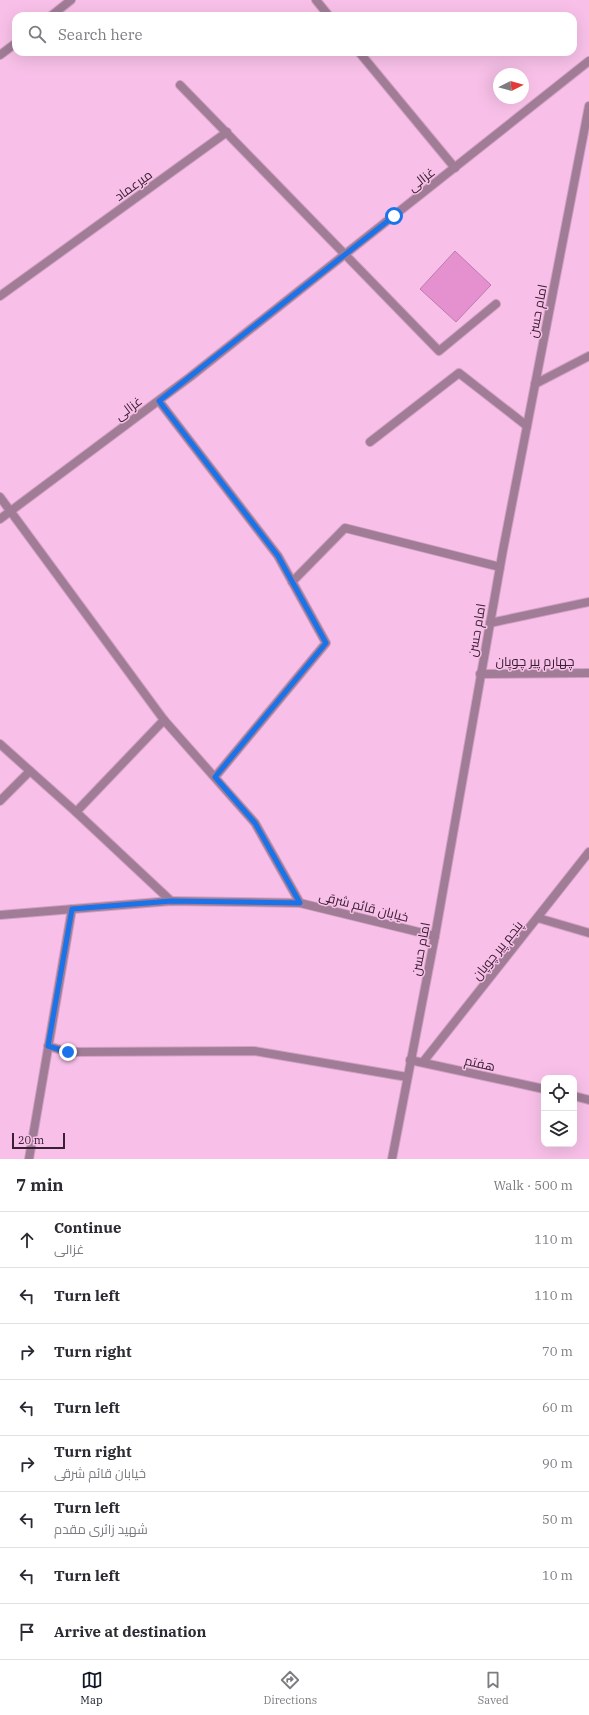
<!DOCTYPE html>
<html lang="en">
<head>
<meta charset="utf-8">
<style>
  :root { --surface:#fff; --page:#f7f7f7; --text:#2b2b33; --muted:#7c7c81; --line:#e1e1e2; --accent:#111827 }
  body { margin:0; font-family:"IBM Plex Serif",Cairo,serif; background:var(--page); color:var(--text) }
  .controls { position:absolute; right:12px; bottom:12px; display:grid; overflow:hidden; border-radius:8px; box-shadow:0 4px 16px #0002 }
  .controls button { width:36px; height:36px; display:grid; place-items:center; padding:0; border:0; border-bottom:1px solid var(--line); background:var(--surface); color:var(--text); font:20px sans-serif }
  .compass { position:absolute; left:493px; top:68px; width:36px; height:36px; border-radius:50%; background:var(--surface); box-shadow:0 4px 16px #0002; rotate:84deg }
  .scale { position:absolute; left:12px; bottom:10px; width:53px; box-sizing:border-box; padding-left:4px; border:2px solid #3a2033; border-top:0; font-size:11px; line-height:14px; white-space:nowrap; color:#3a2033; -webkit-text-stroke:3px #f8c0e8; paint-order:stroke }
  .stop { position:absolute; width:12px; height:12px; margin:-9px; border:3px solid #1a73e8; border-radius:50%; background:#fff }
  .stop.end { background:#1a73e8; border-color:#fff; box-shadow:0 1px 4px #0008 }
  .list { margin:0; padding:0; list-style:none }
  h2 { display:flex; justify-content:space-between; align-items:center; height:52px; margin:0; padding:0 16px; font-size:17px }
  h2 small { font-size:13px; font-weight:400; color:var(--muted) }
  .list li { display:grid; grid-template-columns:26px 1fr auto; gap:12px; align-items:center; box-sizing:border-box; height:56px; padding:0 16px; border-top:1px solid var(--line) }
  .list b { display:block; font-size:15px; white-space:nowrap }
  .list p { margin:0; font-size:13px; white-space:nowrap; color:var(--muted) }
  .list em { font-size:13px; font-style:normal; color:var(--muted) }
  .icon { flex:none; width:22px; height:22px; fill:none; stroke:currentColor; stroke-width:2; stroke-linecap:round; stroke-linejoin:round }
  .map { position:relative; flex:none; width:589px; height:1159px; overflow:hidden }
  .search { position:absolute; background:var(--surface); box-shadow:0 4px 16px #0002; left:12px; right:12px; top:12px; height:44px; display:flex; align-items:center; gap:10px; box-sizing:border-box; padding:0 14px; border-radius:12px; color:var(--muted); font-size:15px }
  .sheet { height:500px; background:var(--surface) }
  nav { display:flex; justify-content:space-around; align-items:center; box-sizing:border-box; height:56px; border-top:1px solid var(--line); background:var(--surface); font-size:11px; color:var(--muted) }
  nav a { display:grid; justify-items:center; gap:2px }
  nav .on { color:var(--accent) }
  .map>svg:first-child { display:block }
  .building { fill:#e591d0; stroke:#bc7bab }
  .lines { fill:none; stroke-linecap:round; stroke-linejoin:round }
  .minor-casing { stroke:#d2a0c4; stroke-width:10 }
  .tertiary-casing { stroke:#d2a0c4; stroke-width:10 }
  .minor { stroke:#a07c96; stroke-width:8 }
  .tertiary { stroke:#a07c96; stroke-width:8 }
  .route { stroke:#1a73e8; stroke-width:5 }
  .labels { text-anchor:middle; stroke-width:3; stroke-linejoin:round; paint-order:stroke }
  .street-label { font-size:13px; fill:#3a2033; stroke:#f8c0e8 }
</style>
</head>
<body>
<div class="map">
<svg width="589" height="1159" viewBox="0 0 589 1159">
  <rect width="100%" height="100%" fill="#f8c0e8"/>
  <polygon class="building" points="455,251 491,285 456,322 420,289"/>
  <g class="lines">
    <g class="minor-casing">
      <g id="minor">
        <polyline points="316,0 329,16"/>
        <polyline points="51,16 71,0"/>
        <polyline points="359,52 455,168"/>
        <polyline points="0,55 16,43"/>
        <polyline points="180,85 439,351 496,304"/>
        <polyline points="0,296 227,132"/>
        <polyline points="535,384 589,356"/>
        <polyline points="159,401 278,556 326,643 215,777"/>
        <polyline points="370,442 459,373 527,426"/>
        <polyline points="0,497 164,720 255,823 300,903"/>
        <polyline points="0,519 190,377 589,61"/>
        <polyline points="292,582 345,528 500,567"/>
        <polyline points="490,623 589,602"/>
        <polyline points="480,674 589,673"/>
        <polyline points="0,744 76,812 171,901"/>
        <polyline points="0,801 30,771"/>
        <polyline points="76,812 164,720"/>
        <polyline points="0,915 171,901 300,903 435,936"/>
        <polyline points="538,918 589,933"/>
        <polyline points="48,1046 68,1052 254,1051 407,1077"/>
        <polyline points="410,1060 544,1089"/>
        <polyline points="423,1062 589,852"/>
        <polyline points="574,1096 589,1100"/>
        <polyline points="29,1159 72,909"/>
      </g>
    </g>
    <g class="tertiary-casing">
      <polyline id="tertiary" points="392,1159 435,936 503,550 589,106"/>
    </g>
    <use href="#minor" class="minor"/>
    <use href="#tertiary" class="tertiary"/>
  </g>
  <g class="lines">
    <polyline class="route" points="68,1052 48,1046 72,909 171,901 300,903 255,823 215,777 326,643 278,556 159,401 394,216"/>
  </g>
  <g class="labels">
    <g class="street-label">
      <text transform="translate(421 179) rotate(-38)" y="5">غزالی</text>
      <text transform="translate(133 185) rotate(-36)" y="5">میرعماد</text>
      <text transform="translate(537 311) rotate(-79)" y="5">امام حسن</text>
      <text transform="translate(128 408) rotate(-37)" y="5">غزالی</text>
      <text transform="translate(476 630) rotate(-80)" y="5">امام حسن</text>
      <text x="535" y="666">چهارم پیر چوپان</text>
      <text transform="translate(364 906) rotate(14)" y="5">خیابان قائم شرقی</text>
      <text transform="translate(420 949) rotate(-79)" y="5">امام حسن</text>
      <text transform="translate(497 950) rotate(-51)" y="5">پنجم پیر چوپان</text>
      <text transform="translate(480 1063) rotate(13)" y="5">هفتم</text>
    </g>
  </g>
</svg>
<div class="controls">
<button><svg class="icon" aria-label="locate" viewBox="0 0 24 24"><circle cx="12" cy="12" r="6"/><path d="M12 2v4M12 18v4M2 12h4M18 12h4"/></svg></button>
<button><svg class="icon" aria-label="layers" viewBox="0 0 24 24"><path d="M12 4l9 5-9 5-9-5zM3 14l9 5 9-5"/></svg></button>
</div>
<svg class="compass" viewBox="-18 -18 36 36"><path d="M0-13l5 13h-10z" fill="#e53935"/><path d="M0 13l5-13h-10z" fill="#7c7c81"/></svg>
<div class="scale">20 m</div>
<div class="stop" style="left:394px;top:216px"></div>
<div class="stop end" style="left:68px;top:1052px"></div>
<div class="search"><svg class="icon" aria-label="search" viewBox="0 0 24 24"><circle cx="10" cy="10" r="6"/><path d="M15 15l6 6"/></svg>Search here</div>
</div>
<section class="sheet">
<h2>7 min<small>Walk · 500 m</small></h2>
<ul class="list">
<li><svg class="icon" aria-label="ahead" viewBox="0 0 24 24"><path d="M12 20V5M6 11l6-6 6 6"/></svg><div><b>Continue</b><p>غزالی</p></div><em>110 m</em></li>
<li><svg class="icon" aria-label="left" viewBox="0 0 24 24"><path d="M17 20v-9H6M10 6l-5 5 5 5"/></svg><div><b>Turn left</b></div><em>110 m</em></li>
<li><svg class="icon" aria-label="right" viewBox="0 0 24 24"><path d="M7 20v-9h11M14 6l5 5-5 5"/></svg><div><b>Turn right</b></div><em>70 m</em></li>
<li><svg class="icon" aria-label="left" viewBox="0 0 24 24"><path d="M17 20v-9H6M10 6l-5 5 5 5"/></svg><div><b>Turn left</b></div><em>60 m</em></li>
<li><svg class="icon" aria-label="right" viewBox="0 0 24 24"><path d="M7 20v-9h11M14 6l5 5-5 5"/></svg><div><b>Turn right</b><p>خیابان قائم شرقی</p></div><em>90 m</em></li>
<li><svg class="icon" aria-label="left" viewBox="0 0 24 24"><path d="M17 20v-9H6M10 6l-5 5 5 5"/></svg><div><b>Turn left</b><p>شهید زائری مقدم</p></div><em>50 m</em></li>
<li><svg class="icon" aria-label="left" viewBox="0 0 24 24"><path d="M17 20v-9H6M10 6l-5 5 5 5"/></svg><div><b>Turn left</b></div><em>10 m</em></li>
<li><svg class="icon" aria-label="arrive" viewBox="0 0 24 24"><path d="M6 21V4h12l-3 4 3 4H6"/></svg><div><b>Arrive at destination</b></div></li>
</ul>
</section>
<nav>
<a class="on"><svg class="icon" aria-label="map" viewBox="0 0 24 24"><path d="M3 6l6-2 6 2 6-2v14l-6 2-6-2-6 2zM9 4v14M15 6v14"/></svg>Map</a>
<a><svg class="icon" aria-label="directions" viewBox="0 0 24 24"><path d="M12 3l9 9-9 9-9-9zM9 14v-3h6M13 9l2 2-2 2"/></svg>Directions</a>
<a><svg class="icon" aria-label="saved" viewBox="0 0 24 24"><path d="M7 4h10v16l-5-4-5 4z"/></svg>Saved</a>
</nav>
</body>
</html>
